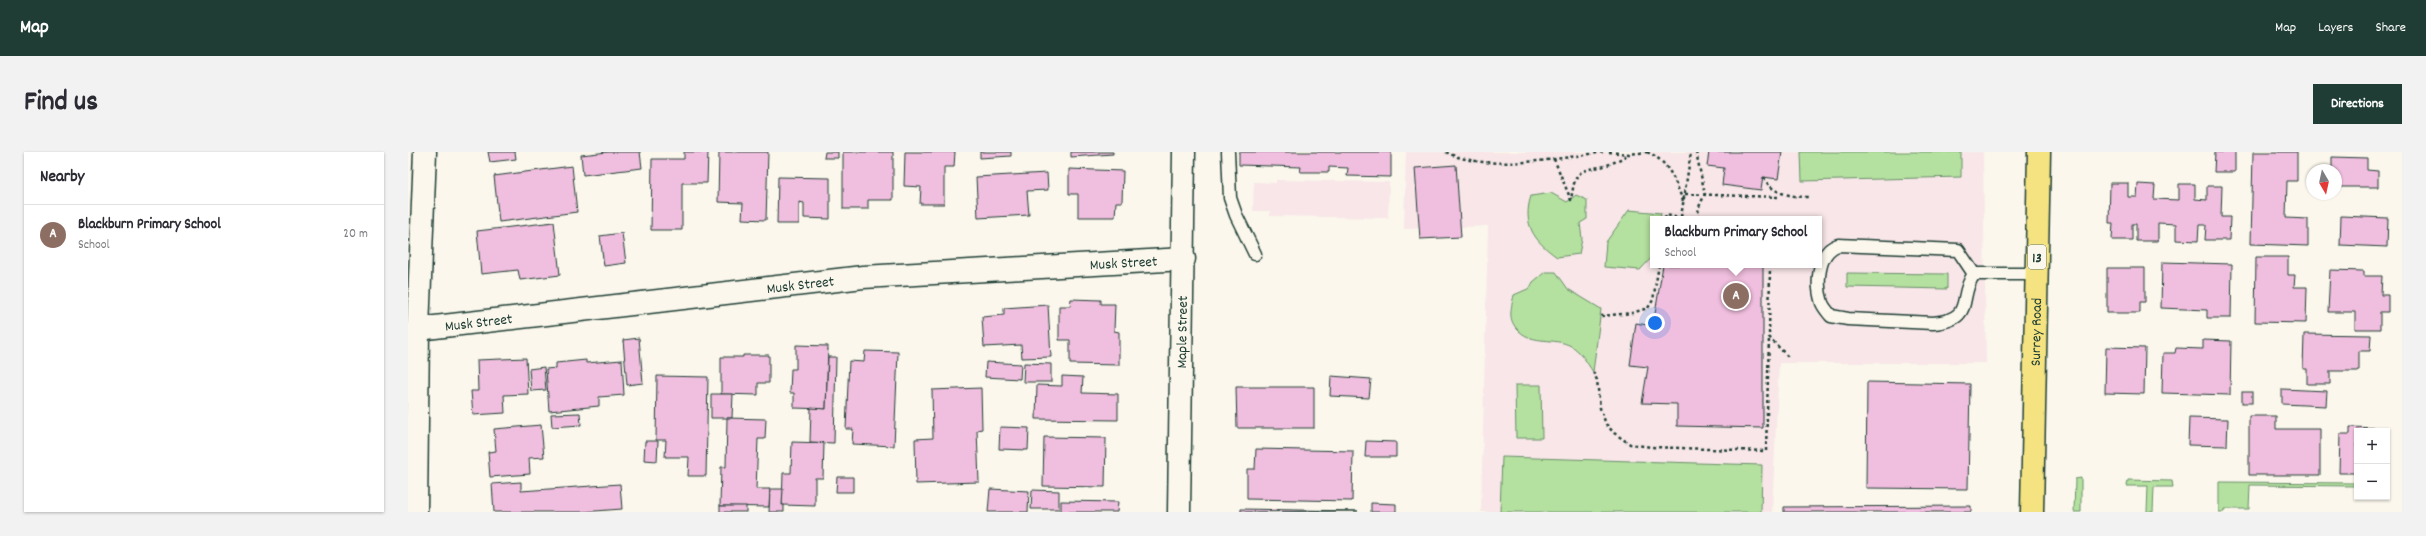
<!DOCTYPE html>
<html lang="en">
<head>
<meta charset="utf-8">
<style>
  :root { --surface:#fff; --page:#f2f2f3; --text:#2b2b33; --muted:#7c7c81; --line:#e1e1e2; --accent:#1f3d34 }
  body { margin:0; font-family:Dekko,sans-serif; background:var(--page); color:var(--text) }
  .controls { position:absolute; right:12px; bottom:12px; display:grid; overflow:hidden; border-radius:0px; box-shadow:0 1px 3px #0004 }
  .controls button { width:36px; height:36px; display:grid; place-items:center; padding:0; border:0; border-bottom:1px solid var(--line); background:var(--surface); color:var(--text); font:20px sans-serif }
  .compass { position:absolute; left:1898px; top:12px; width:36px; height:36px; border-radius:50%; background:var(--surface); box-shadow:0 1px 3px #0004; rotate:171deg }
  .you { position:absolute; left:1247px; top:171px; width:14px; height:14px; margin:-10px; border:3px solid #fff; border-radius:50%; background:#1a73e8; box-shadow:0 0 0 6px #1a73e833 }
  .badge { display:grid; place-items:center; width:26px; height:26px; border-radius:50%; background:var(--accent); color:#fff; font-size:13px; font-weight:700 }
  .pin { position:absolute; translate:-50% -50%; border:2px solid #fff; box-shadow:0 1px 4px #0006 }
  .popup { position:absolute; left:1242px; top:64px; width:172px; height:52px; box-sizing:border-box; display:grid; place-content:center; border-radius:0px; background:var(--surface); filter:drop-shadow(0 1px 3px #0005); font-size:13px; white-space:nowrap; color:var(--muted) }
  .popup b { font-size:15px; color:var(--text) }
  .popup::after { content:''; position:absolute; left:50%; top:100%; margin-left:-8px; border:8px solid transparent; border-top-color:var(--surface) }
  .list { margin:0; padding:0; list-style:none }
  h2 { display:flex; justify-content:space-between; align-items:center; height:52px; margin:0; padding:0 16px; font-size:17px }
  h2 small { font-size:13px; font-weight:400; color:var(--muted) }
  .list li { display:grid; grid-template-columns:26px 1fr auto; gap:12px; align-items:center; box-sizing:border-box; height:60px; padding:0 16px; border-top:1px solid var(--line) }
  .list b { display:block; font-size:15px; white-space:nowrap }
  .list p { margin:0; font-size:13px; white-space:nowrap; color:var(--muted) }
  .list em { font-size:13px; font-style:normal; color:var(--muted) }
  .map { position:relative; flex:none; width:1994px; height:360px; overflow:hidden; border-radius:0px }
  header { display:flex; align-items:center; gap:24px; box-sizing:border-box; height:56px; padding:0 20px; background:var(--accent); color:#fff }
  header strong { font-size:19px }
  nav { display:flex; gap:22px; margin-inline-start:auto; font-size:14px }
  .intro { display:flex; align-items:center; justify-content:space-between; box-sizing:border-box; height:96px; padding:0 24px }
  h1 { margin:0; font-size:28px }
  .button { padding:10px 18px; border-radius:0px; background:var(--accent); color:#fff; font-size:14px; font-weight:700 }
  main { display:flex; gap:24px; padding:0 24px }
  aside { flex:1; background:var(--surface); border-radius:0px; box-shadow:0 1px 3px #0004 }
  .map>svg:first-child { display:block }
  .built { fill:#f8e6e8; fill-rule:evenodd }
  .green { fill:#b4e19f; stroke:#6a8f6a }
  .building { fill:#f0bede; stroke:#1f3d34 }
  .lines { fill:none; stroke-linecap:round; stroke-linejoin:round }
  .lane-casing { stroke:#1f3d34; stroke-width:15 }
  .street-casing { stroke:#1f3d34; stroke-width:25 }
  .primary-casing { stroke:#1f3d34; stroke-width:25 }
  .path { stroke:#1f3d34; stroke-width:2.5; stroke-dasharray:3 3; stroke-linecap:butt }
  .lane { stroke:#fbf7ec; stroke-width:12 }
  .street { stroke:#fbf7ec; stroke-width:22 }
  .primary { stroke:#f5e381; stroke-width:22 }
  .labels { text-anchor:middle; stroke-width:3; stroke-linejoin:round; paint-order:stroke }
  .shield { fill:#fbf7ec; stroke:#61756b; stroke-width:1 }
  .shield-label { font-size:14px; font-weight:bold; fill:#1f3d34 }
  .street-label { font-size:15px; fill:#1f3d34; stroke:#fbf7ec }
</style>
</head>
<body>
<header>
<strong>Map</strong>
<nav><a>Map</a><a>Layers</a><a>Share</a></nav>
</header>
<div class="intro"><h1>Find us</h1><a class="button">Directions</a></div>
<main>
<aside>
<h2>Nearby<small></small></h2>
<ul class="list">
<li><span class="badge" style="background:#8d6e63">A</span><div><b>Blackburn Primary School</b><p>School</p></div><em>20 m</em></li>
</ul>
</aside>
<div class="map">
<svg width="1994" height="360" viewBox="0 0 1994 360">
  <rect width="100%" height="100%" fill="#fbf7ec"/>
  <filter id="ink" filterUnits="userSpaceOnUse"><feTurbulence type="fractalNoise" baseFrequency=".025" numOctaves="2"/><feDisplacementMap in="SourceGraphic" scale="8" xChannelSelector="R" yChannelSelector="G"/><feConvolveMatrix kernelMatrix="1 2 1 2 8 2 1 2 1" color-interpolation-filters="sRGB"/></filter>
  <g filter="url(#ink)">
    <g class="built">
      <path d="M998,0H1575L1578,211H1371L1364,360H1073L1080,74L996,77ZM1245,67H1411V113H1245Z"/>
      <polygon points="868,28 981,30 980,66 862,64 862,59 845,59 846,30 868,31"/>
    </g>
    <g class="green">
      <polygon points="1393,0 1553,0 1553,25 1394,29"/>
      <path d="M1143,41L1159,50L1168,43L1179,48V67L1172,71L1174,87L1171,102L1149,105C1126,89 1114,72 1123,44Z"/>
      <polygon points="1221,58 1253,61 1252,67 1245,67 1245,104 1232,118 1196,115 1198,90"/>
      <path d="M1137,120H1148L1160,137L1193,157L1185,220C1179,211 1173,199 1163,194C1146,185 1126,193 1111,179C1099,168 1103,157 1106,143L1122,136L1125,130Z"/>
      <polygon points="1439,121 1539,122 1539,137 1439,135"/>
      <polygon points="1107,233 1133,233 1134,286 1108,286"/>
      <polygon points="1094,305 1354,313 1353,360 1092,360"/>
      <polygon points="1673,326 1673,360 1666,360 1667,327"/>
      <polygon points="1720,328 1764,329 1765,335 1746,335 1745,360 1739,360 1740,334 1719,334"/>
      <polygon points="1811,330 1949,331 1949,334 1842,333 1841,357 1816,357 1816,360 1811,360"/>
    </g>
    <g class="building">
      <polygon points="80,0 107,0 108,7 82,10"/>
      <polygon points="200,0 232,0 234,16 175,23 173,3"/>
      <polygon points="276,0 300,0 299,31 274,31 274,78 243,78 244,7 276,7"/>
      <polygon points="311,0 360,0 358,68 334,67 335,51 310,50"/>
      <polygon points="417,0 430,0 430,6 416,6"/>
      <polygon points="435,0 485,0 485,48 460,48 460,57 435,57"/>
      <polygon points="497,0 547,0 546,15 536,15 536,52 512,52 513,35 496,34"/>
      <polygon points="572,0 603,0 603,4 572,6"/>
      <polygon points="663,0 705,0 705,2 663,5"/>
      <polygon points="831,0 983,0 983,25 939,24 940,16 921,15 921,20 892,20 893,15 831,13"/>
      <polygon points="1301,0 1374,0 1370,27 1355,25 1353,38 1314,33 1316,16 1299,14"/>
      <polygon points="1807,0 1827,0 1827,20 1806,20"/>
      <polygon points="1845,0 1889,0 1889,29 1879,29 1878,66 1900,67 1900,94 1843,92"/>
      <polygon points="1924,5 1959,6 1959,18 1970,19 1970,35 1928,35 1928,18 1924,18"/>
      <polygon points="1048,13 1053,85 1012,87 1007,16"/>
      <polygon points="164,14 169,60 91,70 86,24"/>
      <polygon points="661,17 715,19 714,50 708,50 707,65 670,65 670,42 661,42"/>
      <polygon points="639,21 640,38 619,39 621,63 570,66 568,25"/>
      <polygon points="370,25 422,26 422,67 396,66 396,51 391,50 391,72 369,72"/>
      <polygon points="1702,31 1720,31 1720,45 1729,45 1730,32 1747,33 1746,47 1771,48 1771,32 1787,32 1787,47 1799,48 1799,34 1814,34 1813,65 1822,65 1821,88 1797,88 1798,73 1791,73 1790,89 1768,88 1768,72 1750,71 1750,89 1728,89 1728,72 1724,72 1724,88 1704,88 1705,71 1701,71"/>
      <polygon points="1933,64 1980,66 1979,95 1932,93"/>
      <polygon points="146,70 152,123 112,128 110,118 73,122 69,79"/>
      <polygon points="214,81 218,111 196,114 192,84"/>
      <polygon points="1848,105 1880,105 1880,123 1887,123 1886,135 1899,135 1898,171 1847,170"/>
      <polygon points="1754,110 1824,112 1823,166 1799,166 1799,158 1753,156"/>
      <polygon points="1255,113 1355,113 1355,276 1269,274 1269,252 1234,251 1240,215 1222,213 1228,171 1245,174"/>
      <polygon points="1699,116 1737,116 1737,150 1732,150 1732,161 1699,161"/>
      <polygon points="1922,118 1956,119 1956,124 1974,124 1973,143 1980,143 1980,160 1972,160 1972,177 1947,177 1947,160 1920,160"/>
      <polygon points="663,147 693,148 693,152 707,152 706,179 711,180 711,213 662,212 662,188 651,188 651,154 662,154"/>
      <polygon points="640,153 643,205 614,206 613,193 576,195 574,165 596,163 596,156"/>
      <polygon points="1896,182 1963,183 1962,199 1951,199 1951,219 1922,219 1922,232 1899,232 1899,217 1895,217"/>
      <polygon points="231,186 235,231 219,233 215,188"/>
      <polygon points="1795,188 1823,189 1822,243 1754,241 1755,201 1767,201 1768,196 1795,197"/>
      <polygon points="388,193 420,194 418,257 386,256 386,241 382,241 383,217 388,217"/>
      <polygon points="1698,195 1737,196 1736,242 1697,241"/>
      <polygon points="457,199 490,200 486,294 444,292 445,277 438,277 441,209 456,210"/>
      <polygon points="335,203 361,203 361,231 350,231 350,243 313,242 313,205 335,205"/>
      <polygon points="420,205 428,205 426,291 402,290 403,256 418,257"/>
      <polygon points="118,206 120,242 96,243 97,261 65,263 63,239 70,239 69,208"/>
      <polygon points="178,208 178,211 214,208 216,243 191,245 191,254 141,259 138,217 148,216 148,211"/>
      <polygon points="578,210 613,212 612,227 577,225"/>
      <polygon points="616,211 643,212 643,230 615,230"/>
      <polygon points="136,215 138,238 123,239 121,217"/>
      <polygon points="249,224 300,225 298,324 280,324 281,305 257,305 258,288 248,288"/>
      <polygon points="654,224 675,225 674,241 710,242 710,268 628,267 629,233 654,234"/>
      <polygon points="923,224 963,227 961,246 922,244"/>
      <polygon points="1459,230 1562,232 1560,337 1458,336"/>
      <polygon points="828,235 906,235 906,276 829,276"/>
      <polygon points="573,236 574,277 569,278 571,330 508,332 507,287 525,286 524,238"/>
      <polygon points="1874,237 1919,239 1918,254 1874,252"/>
      <rect x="1834" y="240" width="10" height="11"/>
      <polygon points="303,242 325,242 324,266 303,266"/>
      <polygon points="172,261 173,273 144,275 143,262"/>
      <polygon points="1841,264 1868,264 1868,277 1912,277 1912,323 1841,323"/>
      <polygon points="319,266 358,267 357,287 350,287 348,337 362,337 361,355 312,354 313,315 318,315"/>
      <polygon points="1781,266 1820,267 1819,294 1780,293"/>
      <polygon points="133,273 136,305 121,306 122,322 82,325 80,300 88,299 86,277"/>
      <polygon points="592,275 621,276 620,298 591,297"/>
      <polygon points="1942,275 1972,276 1972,279 1949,279 1949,321 1931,321 1932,282 1942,282"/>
      <polygon points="636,285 698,286 697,335 635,334"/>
      <polygon points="237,289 250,289 249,309 236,308"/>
      <polygon points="958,289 988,290 988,305 957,305"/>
      <polygon points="384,290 416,291 415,326 407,326 407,354 374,353 375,321 383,321"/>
      <polygon points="848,297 945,299 944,349 839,347 839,317 847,317"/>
      <polygon points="429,325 445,325 445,340 428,340"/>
      <polygon points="113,330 113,339 212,332 214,357 174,360 86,360 84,332"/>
      <polygon points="362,337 375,337 374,353 376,353 376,360 361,360"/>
      <polygon points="582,337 621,339 620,360 580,360"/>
      <polygon points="624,338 651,339 651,357 623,357"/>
      <polygon points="653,349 710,350 709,360 653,360"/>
      <polygon points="963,351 988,352 988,360 963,360"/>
      <rect x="312" y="354" width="26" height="6"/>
      <polygon points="1563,354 1563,360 1376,360 1376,355"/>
      <polygon points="833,357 950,359 833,360"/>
    </g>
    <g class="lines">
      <g class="lane-casing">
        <g id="lane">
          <polyline points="820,0 822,46 828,63 847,102"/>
          <path d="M1566,122C1549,146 1568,167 1525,171L1440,167L1423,164C1420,160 1416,156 1414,151C1408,133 1409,100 1430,93L1550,98L1566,122H1628"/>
        </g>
      </g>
      <g class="street-casing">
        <g id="street">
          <path id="s1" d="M10,177L455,125L776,107"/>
          <polyline points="8,360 10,177 17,0"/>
          <path id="s2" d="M771,360L776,0"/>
        </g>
      </g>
      <g class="primary-casing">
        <g id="primary">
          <path id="s3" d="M1624,360L1631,0"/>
        </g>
      </g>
      <g class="path">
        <path d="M1038,0C1077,21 1153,6 1196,0"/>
        <polyline points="1201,0 1221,2 1240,0"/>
        <path d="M1239,0C1261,9 1267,29 1275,49"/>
        <polyline points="1288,0 1297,42 1290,57 1292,67"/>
        <path d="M1146,7L1163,48C1167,23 1167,19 1192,15C1203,13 1212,7 1221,2"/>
        <path d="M1356,25C1362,42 1385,45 1401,45"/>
        <polyline points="1277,42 1370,45"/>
        <polyline points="1273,65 1283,0"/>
        <polyline points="1257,67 1258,63 1277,67"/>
        <polyline points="1362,113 1361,185 1381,206"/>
        <polyline points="1193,164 1224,161 1240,156 1245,148 1251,113"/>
        <polyline points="1185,220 1189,228 1192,256 1198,272 1206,281 1222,292 1243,295 1358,299 1361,185"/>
      </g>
      <use href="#lane" class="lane"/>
      <use href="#street" class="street"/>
      <use href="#primary" class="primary"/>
    </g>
  </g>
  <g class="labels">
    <rect class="shield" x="1620" y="93" width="18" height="24" rx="3"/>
    <g class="shield-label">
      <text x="1629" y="110">13</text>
    </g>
    <g class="street-label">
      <text dy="5" stroke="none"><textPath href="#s1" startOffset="709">Musk Street</textPath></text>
      <text dy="5" stroke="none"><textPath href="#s1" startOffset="385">Musk Street</textPath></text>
      <text dy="5" stroke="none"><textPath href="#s1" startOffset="61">Musk Street</textPath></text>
      <text dy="5" stroke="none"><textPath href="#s2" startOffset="180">Maple Street</textPath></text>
      <text dy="5" stroke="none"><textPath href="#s3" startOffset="180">Surrey Road</textPath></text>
    </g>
  </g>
</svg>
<div class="controls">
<button>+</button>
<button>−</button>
</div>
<svg class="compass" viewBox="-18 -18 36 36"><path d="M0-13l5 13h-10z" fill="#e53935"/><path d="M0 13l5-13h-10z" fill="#7c7c81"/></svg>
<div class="you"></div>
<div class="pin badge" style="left:1328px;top:144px;background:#8d6e63">A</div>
<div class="popup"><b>Blackburn Primary School</b>School</div>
</div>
</main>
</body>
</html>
